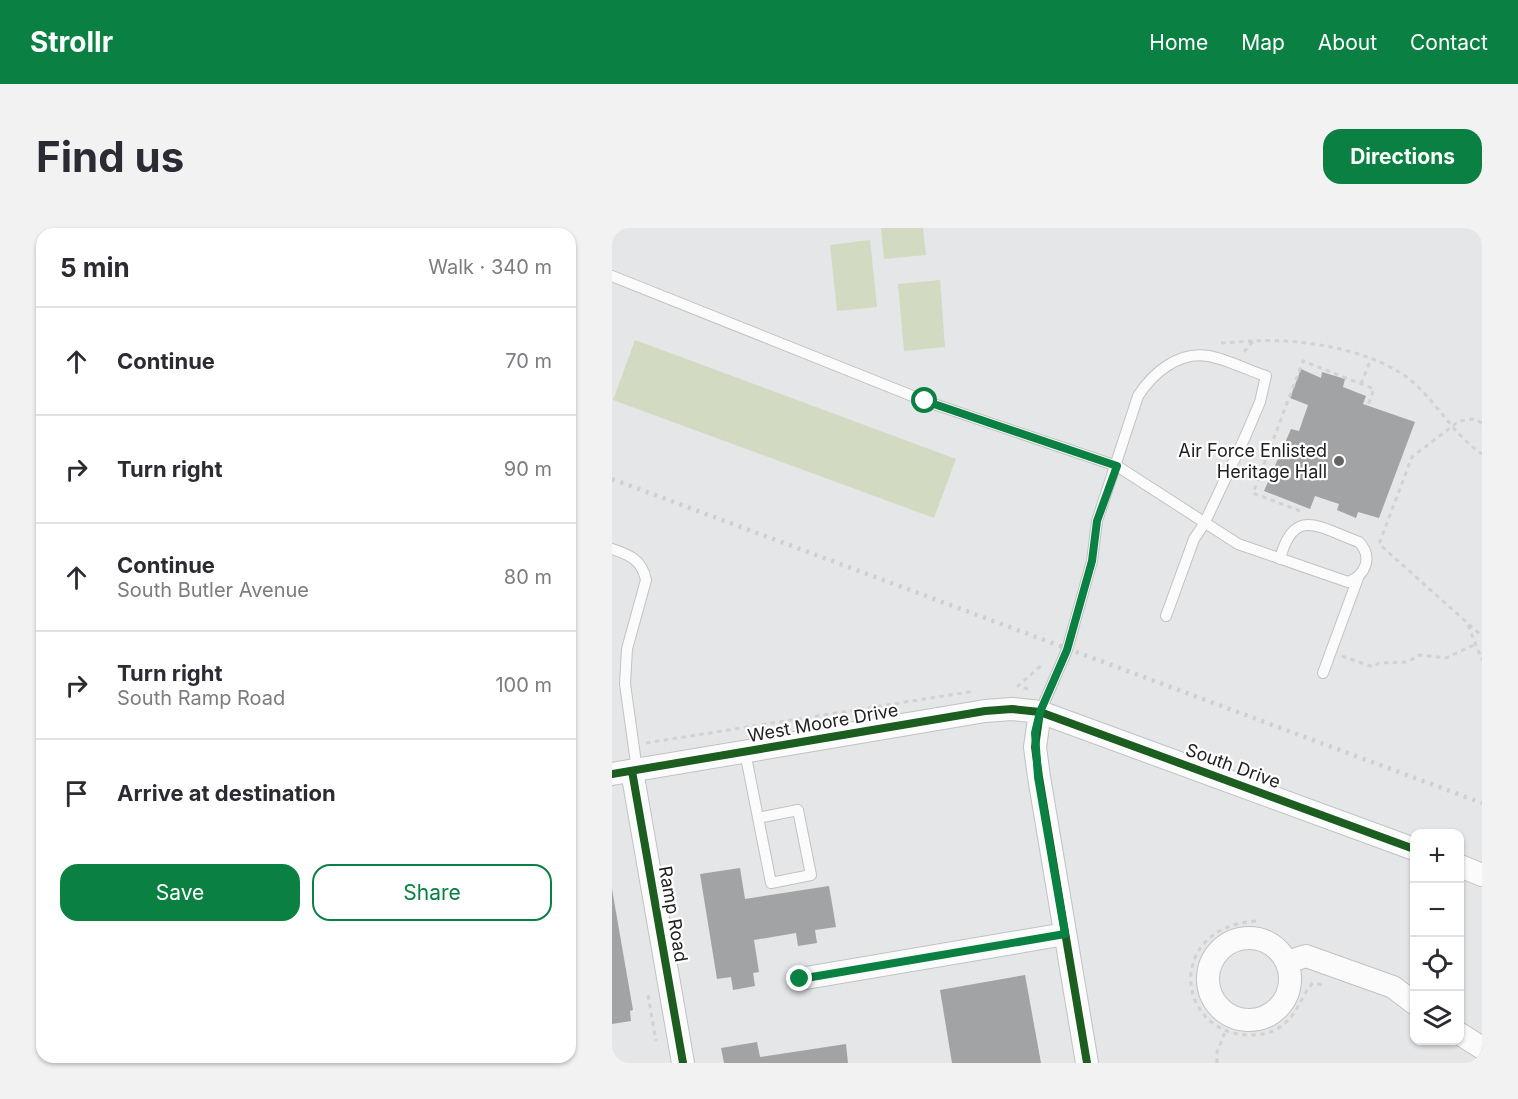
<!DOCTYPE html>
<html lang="en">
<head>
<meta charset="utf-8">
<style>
  :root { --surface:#fff; --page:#f2f2f3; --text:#2b2b33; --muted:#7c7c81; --line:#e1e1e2; --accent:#0b8043 }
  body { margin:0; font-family:Inter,sans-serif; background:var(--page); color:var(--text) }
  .controls { position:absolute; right:18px; bottom:18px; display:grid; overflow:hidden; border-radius:12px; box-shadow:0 2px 4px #0004 }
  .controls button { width:54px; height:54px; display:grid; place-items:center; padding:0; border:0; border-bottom:2px solid var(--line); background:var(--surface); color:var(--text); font:30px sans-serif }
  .stop { position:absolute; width:18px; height:18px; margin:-14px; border:4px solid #0b8043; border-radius:50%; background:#fff }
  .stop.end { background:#0b8043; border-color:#fff; box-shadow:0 2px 6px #0008 }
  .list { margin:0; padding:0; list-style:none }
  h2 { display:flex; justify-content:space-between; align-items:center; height:78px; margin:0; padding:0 24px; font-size:26px }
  h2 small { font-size:20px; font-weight:400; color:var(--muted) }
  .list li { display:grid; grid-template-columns:39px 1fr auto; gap:18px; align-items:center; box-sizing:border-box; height:108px; padding:0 24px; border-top:2px solid var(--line) }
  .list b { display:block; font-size:22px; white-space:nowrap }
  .list p { margin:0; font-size:20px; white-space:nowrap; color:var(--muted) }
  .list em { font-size:20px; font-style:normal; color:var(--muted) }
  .actions { display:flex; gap:12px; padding:18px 24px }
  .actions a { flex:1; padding:14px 0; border:2px solid var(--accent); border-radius:18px; text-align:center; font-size:21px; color:var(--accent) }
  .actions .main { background:var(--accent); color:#fff }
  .icon { flex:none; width:33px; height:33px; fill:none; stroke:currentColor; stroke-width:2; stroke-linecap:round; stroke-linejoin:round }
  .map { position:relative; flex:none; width:870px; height:835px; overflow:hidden; border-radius:18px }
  header { display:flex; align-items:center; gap:36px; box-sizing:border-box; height:84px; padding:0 30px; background:var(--accent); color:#fff }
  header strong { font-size:28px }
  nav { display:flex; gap:33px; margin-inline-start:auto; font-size:21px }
  .intro { display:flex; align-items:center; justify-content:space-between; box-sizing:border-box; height:144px; padding:0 36px }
  h1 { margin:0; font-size:42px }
  .button { padding:15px 27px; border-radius:18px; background:var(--accent); color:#fff; font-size:21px; font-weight:700 }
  main { display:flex; gap:36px; padding:0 36px }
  aside { flex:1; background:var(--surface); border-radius:18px; box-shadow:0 2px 4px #0004 }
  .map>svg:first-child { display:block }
  .grass { fill:#d3dac2 }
  .building { fill:#a2a3a4 }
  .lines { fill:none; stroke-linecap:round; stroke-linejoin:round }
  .service-casing { stroke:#c1c2c3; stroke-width:12 }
  .minor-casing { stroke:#c1c2c3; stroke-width:24 }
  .path { stroke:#d1d2d2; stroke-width:3; stroke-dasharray:4.5 4.5; stroke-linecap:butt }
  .service { stroke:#fbfbfb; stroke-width:10 }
  .minor { stroke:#fbfbfb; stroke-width:22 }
  .rail { stroke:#cfcfd0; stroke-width:4.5; stroke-dasharray:3 6; stroke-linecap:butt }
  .cycleway-casing { stroke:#fff; stroke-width:11 }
  .cycleway { stroke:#1b5e20; stroke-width:8 }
  .route { stroke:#0b8043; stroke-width:8 }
  .poi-dot { fill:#656566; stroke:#fff; stroke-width:2 }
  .labels { text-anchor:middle; stroke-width:4.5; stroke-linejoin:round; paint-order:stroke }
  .poi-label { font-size:18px; fill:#202021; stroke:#fff; text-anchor:end }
  .street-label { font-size:18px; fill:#202021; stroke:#fff }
</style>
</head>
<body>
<header>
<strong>Strollr</strong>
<nav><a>Home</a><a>Map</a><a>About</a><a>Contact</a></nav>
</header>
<div class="intro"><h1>Find us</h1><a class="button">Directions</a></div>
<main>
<aside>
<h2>5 min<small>Walk · 340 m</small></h2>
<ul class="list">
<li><svg class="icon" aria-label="ahead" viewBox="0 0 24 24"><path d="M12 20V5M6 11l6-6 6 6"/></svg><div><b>Continue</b></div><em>70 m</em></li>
<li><svg class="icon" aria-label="right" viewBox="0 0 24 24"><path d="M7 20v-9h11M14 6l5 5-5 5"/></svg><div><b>Turn right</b></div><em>90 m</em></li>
<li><svg class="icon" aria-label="ahead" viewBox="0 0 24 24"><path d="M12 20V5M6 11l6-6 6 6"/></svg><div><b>Continue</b><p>South Butler Avenue</p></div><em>80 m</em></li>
<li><svg class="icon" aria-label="right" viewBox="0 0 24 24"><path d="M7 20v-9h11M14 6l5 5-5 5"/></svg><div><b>Turn right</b><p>South Ramp Road</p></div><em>100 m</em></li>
<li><svg class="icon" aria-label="arrive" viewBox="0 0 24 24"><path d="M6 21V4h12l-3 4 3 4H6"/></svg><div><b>Arrive at destination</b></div></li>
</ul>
<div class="actions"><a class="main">Save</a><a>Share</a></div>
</aside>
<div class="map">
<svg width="870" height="835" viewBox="0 0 870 835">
  <rect width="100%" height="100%" fill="#e5e6e7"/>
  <g class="grass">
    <polygon points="269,0 311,0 314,27 272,31"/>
    <polygon points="258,12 265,79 225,83 218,17"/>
    <polygon points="328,52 333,119 292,123 286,56"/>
    <polygon points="23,112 344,231 322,290 1,172"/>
  </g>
  <g class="building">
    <polygon points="689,141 709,150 710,144 733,151 731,159 754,168 751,176 803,194 767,290 746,284 744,290 725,282 727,276 703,268 698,281 652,263 679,201 687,203 696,177 678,170"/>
    <polygon points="128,640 133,671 217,658 224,699 203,702 205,715 186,718 184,705 142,712 147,744 141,745 143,758 121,762 119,749 105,751 88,646"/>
    <polygon points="0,661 21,782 18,783 19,793 0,796"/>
    <polygon points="413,747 429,835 340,835 328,762"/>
    <polygon points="145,814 148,829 234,816 236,835 112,835 109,820"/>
  </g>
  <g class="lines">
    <g class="service-casing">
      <g id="service">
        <path d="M0,48L313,173L505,238L626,316L736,354C754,347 761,329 747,314C708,300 682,277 668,331"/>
        <path d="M0,321C18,327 30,332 34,352L15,421L13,456L25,542"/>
        <polyline points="711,445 746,350"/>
        <path d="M428,484L455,422L480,333L485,293L526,168C540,146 566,123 596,128C615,131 635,142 654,148L648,174L633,209L592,296L582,311L554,388"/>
        <polyline points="133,524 159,655 199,647 186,582 146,590"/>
      </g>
    </g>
    <g class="minor-casing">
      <g id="minor">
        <polyline points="428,484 423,519 427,549 475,835"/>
        <polyline points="20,543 71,835"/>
        <polyline points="0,546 373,483 400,481 428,484 802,621"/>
        <polyline points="848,638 870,647"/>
        <circle cx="637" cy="751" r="41"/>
        <polyline points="675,734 694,728 781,759 802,775"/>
        <polyline points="188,751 453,706"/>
        <polyline points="848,806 870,820"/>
      </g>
    </g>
    <g class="path">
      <polyline points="609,115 641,113"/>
      <path d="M632,124L641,113C690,110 766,122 803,156C828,179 841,206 870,226"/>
      <polyline points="749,156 759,131"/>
      <polyline points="870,195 861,191 847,193 800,229 767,316 870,408"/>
      <polyline points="688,283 641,265 691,133 762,161 756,177"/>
      <polyline points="856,397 870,432"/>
      <polyline points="730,428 761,439 767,435 796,434 807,427 834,430 864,416"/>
      <polyline points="416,461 406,458 432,435"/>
      <polyline points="34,515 363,463"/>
      <path d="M644,693C552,699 564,807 638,807C648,807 660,805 668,799C688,785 688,768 701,755L711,757"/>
      <polyline points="36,767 44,813"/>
      <polyline points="605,835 605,824 613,804"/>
    </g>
    <use href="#service" class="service"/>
    <use href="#minor" class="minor"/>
    <polyline class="rail" points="0,251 870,575"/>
    <g class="cycleway-casing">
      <g id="cycleway">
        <polyline points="428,484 423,519 427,549 475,835"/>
        <polyline points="20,543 71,835"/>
        <polyline points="0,546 373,483 400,481 428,484 802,621"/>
      </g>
    </g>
    <use href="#cycleway" class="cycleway"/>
  </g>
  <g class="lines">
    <polyline class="route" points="188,751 453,706 426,549 423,505 428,484 455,422 480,333 485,293 505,238 313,173"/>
  </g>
  <circle class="poi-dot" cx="727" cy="233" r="6"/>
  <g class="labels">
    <g class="poi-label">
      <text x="715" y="229">Air Force Enlisted<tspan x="715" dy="21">Heritage Hall</tspan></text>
    </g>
    <g class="street-label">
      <text transform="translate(211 495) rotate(-10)" y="6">West Moore Drive</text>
      <text transform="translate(621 538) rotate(20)" y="6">South Drive</text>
      <text transform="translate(61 686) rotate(80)" y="6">Ramp Road</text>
    </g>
  </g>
</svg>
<div class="controls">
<button>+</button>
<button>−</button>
<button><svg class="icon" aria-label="locate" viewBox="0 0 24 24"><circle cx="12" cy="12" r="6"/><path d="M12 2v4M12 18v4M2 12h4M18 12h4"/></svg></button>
<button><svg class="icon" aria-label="layers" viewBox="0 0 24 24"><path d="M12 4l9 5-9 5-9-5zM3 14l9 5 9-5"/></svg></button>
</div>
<div class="stop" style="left:313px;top:173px"></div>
<div class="stop end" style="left:188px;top:751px"></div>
</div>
</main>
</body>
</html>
